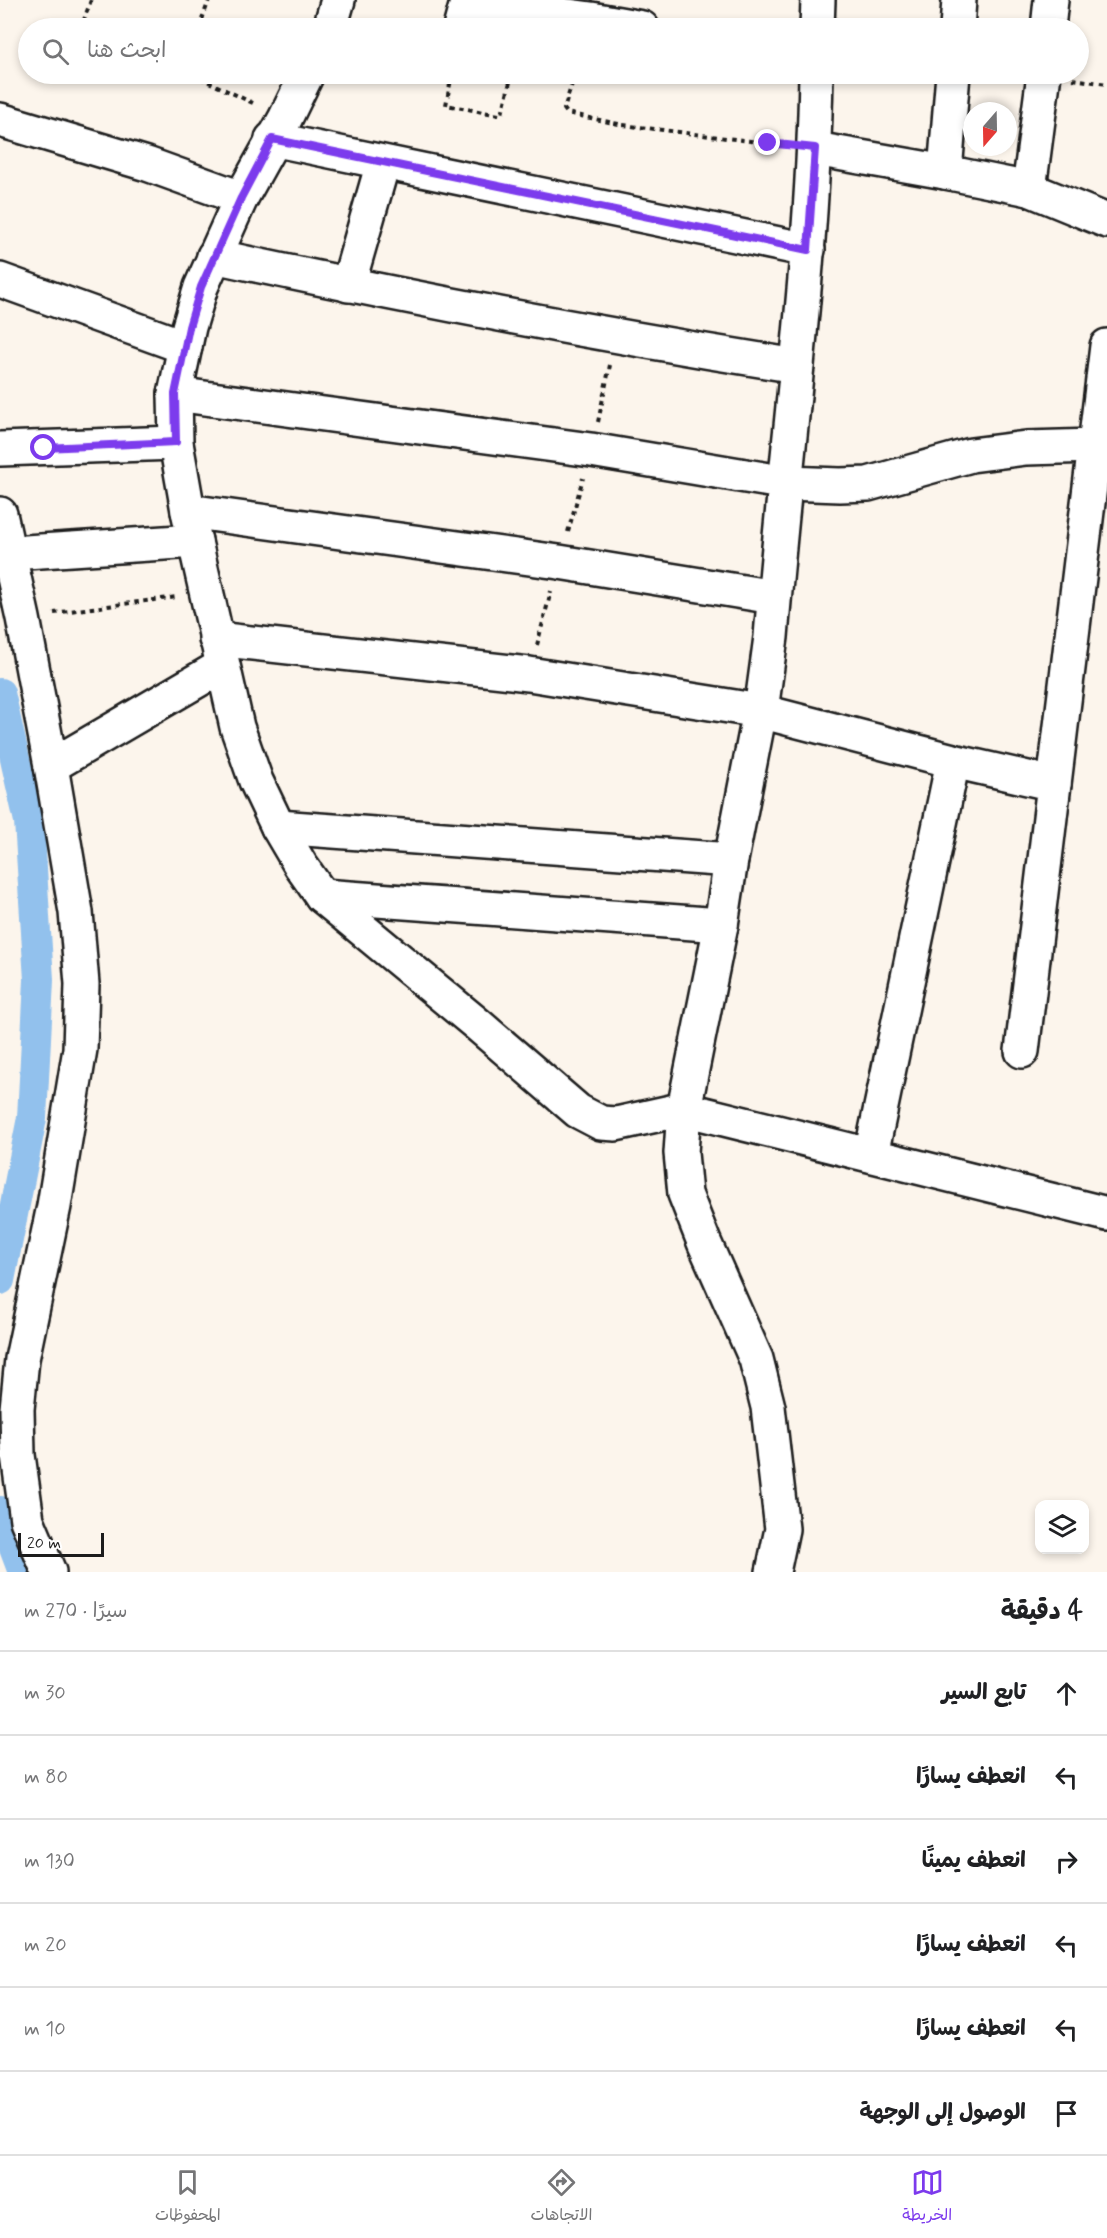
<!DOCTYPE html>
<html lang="ar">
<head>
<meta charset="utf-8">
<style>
  :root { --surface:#fff; --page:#f2f2f2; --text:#202124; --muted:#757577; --line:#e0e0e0; --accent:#7c3aed }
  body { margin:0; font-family:Mynerve,"Playpen Sans Arabic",sans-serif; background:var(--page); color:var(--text); direction:rtl }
  .controls { position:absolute; right:18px; bottom:18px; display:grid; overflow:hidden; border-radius:12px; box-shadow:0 3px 9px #0003 }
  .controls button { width:54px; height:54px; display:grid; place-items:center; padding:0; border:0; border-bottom:2px solid var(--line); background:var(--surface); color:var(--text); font:30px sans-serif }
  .compass { position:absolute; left:963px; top:102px; width:54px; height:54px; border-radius:50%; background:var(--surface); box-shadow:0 3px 9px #0003; rotate:200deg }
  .scale { position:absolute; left:18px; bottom:15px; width:86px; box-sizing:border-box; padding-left:6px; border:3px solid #1c1c1c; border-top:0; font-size:16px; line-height:21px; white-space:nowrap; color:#1c1c1c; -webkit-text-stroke:4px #fff; paint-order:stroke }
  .stop { position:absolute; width:18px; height:18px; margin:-14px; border:4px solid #7c3aed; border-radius:50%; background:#fff }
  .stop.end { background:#7c3aed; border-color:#fff; box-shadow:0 2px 6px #0008 }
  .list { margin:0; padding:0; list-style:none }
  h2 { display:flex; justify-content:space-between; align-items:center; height:78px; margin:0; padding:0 24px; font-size:26px }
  h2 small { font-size:20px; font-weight:400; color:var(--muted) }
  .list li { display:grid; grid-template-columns:39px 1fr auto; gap:18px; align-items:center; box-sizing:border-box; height:84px; padding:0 24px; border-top:2px solid var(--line) }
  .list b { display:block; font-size:22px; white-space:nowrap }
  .list em { font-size:20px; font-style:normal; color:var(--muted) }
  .icon { flex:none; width:33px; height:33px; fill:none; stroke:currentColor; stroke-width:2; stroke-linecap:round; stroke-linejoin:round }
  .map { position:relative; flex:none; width:1107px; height:1572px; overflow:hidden; direction:ltr }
  .search { position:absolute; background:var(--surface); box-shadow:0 3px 9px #0003; left:18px; right:18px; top:18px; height:66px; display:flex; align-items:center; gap:15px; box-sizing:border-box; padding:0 21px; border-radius:33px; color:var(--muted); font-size:22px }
  .sheet { height:582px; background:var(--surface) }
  nav { display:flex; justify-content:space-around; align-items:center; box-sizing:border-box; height:84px; border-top:2px solid var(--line); background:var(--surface); font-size:16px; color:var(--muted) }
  nav a { display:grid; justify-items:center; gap:3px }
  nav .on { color:var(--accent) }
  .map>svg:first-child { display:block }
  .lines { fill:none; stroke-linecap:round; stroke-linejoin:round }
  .canal { stroke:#92c1ed; stroke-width:30 }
  .minor-casing { stroke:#1c1c1c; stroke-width:38 }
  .path { stroke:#1c1c1c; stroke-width:4; stroke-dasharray:4.5 4.5; stroke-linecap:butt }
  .minor { stroke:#fff; stroke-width:33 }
  .route { stroke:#7c3aed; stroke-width:8 }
</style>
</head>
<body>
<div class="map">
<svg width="1107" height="1572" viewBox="0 0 1107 1572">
  <rect width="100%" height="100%" fill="#fcf5ec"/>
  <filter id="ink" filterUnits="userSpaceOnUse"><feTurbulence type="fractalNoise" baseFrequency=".0167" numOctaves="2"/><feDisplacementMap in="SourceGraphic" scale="12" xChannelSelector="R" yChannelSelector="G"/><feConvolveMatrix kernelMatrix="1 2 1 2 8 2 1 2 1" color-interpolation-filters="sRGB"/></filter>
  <g filter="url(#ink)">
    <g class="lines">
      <g class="canal">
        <polyline points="0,693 29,821 39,980 32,1118 0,1280"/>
        <polyline points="0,1511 23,1572"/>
      </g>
      <g class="minor-casing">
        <g id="minor">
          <polyline points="330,28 338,0"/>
          <polyline points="460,28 466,6 471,3 591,19 642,28"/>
          <polyline points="817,28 818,0"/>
          <polyline points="957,28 959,0"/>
          <polyline points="1048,28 1051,0"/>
          <polyline points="307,74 285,119 241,198 201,287 189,327 175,394 176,443 188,511 237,727 256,781 278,827 301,866 322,896 477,1024 578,1111 601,1123 616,1124 684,1109 1107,1214"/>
          <polyline points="0,120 147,164 241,198"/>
          <polyline points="272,139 808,250"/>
          <polyline points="815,149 945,172 1029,189 1107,221"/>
          <polyline points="945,172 953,74"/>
          <polyline points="1029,189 1044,74"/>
          <path d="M214,256C408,298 602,335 797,366"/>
          <polyline points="0,280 185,347"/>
          <polyline points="348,285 383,163"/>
          <polyline points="175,394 591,450 787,483 840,485 868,484 971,455 1026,448 1095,446"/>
          <polyline points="0,449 176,443"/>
          <polyline points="188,511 559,562 774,597"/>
          <polyline points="0,514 23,618 51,766 76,912 82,984 80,1049 54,1206 22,1359 17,1409 18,1455 27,1520 49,1572"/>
          <polyline points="10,553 195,541"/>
          <polyline points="216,639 529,674 760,711 953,761 1054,784 1022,1051"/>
          <polyline points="51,766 222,666"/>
          <polyline points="1054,784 1107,346"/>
          <polyline points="278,827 731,860"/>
          <polyline points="322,896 721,925"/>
          <polyline points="871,1155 953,761"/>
          <path d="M773,1572L782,1529L768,1407L756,1359L704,1242L685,1194L681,1153L684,1109L721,925L731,860L763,696L771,637C786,449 813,262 816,74"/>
        </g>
      </g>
      <g class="path">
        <polyline points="91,0 84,20 100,28"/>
        <polyline points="199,28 209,0"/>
        <polyline points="192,74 257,105"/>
        <polyline points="452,74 446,105 499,115 502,114 512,74"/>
        <polyline points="575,74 564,109 567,113 623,125 782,145"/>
        <polyline points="1073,79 1107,84"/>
        <polyline points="598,422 610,365"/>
        <polyline points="568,532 583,478"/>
        <polyline points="54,613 177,597"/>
        <polyline points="537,645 551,591"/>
      </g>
      <use href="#minor" class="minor"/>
    </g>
  </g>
  <g class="lines" filter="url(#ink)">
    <polyline class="route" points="44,448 176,442 175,394 189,327 201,287 241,198 272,139 808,250 815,148 768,143"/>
  </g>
</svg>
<div class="controls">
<button><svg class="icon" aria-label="layers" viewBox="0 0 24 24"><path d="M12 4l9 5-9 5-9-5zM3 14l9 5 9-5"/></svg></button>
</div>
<svg class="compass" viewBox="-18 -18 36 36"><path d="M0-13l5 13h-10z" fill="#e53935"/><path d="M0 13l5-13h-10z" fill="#757577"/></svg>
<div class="scale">20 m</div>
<div class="stop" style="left:44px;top:448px"></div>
<div class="stop end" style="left:768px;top:143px"></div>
<div class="search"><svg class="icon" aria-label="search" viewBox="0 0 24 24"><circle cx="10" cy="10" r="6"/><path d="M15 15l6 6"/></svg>ابحث هنا</div>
</div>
<section class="sheet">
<h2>4 دقيقة<small>سيرًا · 270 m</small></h2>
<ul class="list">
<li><svg class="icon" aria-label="ahead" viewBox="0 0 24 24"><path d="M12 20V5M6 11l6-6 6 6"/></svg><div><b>تابع السير</b></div><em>30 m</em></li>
<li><svg class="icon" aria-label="left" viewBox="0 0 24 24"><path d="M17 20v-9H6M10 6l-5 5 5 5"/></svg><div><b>انعطف يسارًا</b></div><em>80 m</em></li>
<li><svg class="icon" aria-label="right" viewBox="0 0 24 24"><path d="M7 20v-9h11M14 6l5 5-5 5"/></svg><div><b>انعطف يمينًا</b></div><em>130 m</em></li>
<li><svg class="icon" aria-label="left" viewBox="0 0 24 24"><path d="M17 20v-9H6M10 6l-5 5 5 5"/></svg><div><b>انعطف يسارًا</b></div><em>20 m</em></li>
<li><svg class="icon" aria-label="left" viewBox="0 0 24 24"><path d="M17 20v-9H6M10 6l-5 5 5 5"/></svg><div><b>انعطف يسارًا</b></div><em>10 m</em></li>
<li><svg class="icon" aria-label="arrive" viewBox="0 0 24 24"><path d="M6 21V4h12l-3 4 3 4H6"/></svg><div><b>الوصول إلى الوجهة</b></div></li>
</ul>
</section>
<nav>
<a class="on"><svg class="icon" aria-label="map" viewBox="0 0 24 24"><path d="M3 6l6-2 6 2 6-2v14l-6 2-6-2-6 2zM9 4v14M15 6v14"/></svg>الخريطة</a>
<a><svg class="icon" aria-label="directions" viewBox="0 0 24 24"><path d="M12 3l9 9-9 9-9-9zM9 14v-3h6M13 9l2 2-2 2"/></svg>الاتجاهات</a>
<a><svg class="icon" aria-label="saved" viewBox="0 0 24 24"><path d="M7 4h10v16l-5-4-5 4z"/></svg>المحفوظات</a>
</nav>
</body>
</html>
